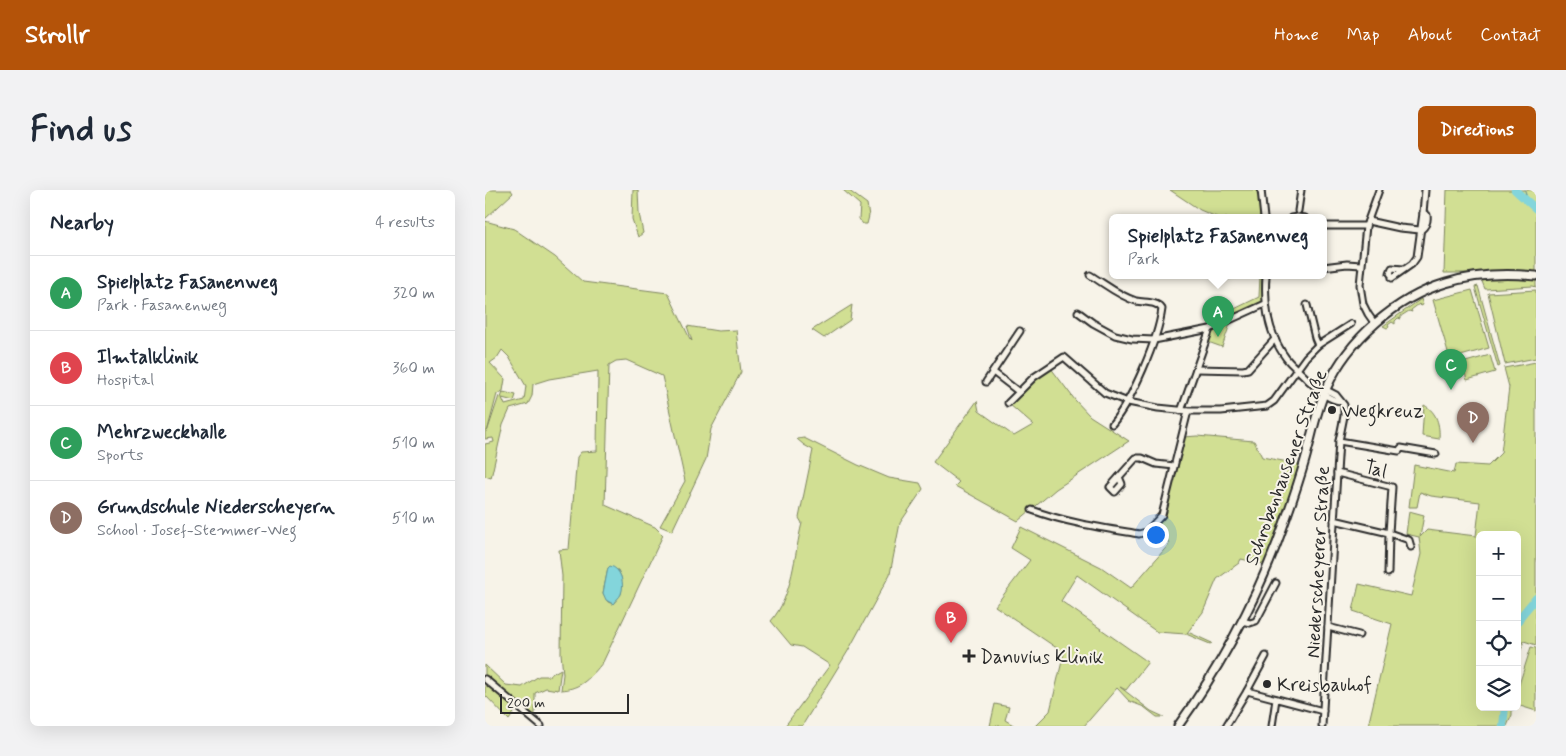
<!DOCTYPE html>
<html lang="en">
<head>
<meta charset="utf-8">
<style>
  :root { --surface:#fff; --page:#f2f2f3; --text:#1f2937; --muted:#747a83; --line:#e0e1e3; --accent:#b45309 }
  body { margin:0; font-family:Mynerve,sans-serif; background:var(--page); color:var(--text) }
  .controls { position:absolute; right:15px; bottom:15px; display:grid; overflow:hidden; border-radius:8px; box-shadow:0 5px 20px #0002 }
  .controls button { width:45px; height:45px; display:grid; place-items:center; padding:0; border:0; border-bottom:1px solid var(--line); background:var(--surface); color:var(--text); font:25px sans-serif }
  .scale { position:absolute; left:15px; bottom:12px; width:129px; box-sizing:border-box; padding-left:5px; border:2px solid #2b2b2b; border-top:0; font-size:14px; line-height:18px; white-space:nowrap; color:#2b2b2b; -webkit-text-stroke:4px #f7f3e8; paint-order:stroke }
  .you { position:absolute; left:670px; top:344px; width:18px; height:18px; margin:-12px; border:4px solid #fff; border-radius:50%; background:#1a73e8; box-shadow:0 0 0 8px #1a73e833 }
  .badge { display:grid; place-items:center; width:32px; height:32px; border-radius:50%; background:var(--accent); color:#fff; font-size:16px; font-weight:700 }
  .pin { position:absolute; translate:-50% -41px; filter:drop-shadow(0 1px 2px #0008) }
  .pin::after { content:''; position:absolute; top:26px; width:18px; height:15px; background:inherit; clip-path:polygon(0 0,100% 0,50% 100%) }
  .popup { position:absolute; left:624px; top:24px; width:218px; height:65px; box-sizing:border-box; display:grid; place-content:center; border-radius:8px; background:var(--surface); filter:drop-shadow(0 1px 4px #0005); font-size:16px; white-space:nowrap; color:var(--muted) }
  .popup b { font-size:19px; color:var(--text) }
  .popup::after { content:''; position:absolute; left:50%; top:100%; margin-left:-10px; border:10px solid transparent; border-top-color:var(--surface) }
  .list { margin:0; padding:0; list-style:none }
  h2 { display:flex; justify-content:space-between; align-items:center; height:65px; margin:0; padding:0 20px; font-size:21px }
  h2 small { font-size:16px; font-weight:400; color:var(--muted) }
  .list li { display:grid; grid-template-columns:32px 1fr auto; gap:15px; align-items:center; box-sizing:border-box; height:75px; padding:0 20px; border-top:1px solid var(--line) }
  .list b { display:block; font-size:19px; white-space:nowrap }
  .list p { margin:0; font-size:16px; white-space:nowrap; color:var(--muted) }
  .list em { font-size:16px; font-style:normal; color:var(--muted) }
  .icon { flex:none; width:28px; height:28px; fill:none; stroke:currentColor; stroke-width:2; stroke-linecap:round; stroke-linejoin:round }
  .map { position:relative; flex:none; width:1051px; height:536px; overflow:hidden; border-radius:8px }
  header { display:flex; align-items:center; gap:30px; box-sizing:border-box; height:70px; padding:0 25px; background:var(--accent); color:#fff }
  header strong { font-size:24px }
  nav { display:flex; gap:28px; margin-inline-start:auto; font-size:18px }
  .intro { display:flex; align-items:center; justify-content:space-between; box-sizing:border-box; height:120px; padding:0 30px }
  h1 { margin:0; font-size:35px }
  .button { padding:12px 22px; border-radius:8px; background:var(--accent); color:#fff; font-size:18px; font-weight:700 }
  main { display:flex; gap:30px; padding:0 30px }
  aside { flex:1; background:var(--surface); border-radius:8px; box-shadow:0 5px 20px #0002 }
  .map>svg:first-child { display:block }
  .green { fill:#d1df93; stroke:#7e855f; fill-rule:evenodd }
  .water { fill:#83d5db; stroke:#609195 }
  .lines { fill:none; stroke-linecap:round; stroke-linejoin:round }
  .stream { stroke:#609195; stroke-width:1 }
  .river { stroke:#83d5db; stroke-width:8 }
  .minor-casing { stroke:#2b2b2b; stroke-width:9 }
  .secondary-casing { stroke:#2b2b2b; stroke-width:11 }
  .minor { stroke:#f7f3e8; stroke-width:5 }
  .secondary { stroke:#f7f3e8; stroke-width:7 }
  .poi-dot { fill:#2b2b2b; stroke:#f7f3e8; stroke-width:2 }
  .labels { text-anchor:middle; stroke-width:4; stroke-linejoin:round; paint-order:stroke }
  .poi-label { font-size:19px; fill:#2b2b2b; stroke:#f7f3e8; text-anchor:start }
  .street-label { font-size:19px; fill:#2b2b2b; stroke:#f7f3e8 }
</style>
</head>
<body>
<header>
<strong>Strollr</strong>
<nav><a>Home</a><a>Map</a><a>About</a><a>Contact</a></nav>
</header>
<div class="intro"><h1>Find us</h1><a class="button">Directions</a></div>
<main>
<aside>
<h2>Nearby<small>4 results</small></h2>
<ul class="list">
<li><span class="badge" style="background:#2e9e5b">A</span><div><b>Spielplatz Fasanenweg</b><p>Park · Fasanenweg</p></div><em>320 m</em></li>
<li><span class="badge" style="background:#e0444e">B</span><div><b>Ilmtalklinik</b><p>Hospital</p></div><em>360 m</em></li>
<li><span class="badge" style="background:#2e9e5b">C</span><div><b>Mehrzweckhalle</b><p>Sports</p></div><em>510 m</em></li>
<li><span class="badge" style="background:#8d6e63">D</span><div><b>Grundschule Niederscheyern</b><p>School · Josef-Stemmer-Weg</p></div><em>510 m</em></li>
</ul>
</aside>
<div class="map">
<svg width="1051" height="536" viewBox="0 0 1051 536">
  <rect width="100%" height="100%" fill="#f7f3e8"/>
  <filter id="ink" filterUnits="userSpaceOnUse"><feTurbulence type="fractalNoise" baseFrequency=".02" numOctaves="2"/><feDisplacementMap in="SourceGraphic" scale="10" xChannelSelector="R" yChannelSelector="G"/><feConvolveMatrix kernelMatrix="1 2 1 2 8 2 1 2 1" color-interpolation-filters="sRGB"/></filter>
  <g filter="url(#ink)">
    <g class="green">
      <polygon points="0,0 26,0 28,3 0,29"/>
      <polygon points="148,0 153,0 154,23 158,43 153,47 147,29"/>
      <polygon points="358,0 363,0 382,14 384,26 382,34 378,34 374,29 375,15"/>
      <polygon points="685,0 774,0 777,28 734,28 715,20"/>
      <polygon points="962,0 1051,0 1051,83 959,83"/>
      <path d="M0,31L29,39L70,67L98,92L183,103L205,149L207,151L202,136L233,141L251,140L256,182L226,239L221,269L187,341L175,336L200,291L177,186L141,170L131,171L124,175L120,315L170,337L178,345L118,472C106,487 96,499 76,500L78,484L76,463L77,386L74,360L84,359L92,267L96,262L112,261L113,181L64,189L48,194L47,206L43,214L25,219L18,235L6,288L0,286V254L9,252L8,248L0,249ZM17,160L24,167L41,196L39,210L20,215L17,208L29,211L31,205L18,202L16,208L14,206L2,242L12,204L18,201L20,189L5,173L12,168ZM123,378L133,380L136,387V404L128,414L123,412L118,403Z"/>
      <polygon points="775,86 779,86 779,112 767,119 742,128 737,125 774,107"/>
      <polygon points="1027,88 1051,90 1051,97 1048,96 1000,99 996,89"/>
      <polygon points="993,96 1015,176 1013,177 990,97"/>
      <polygon points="987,100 1004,158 965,169 948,110"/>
      <polygon points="1051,100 1051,168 1020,174 1003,103"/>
      <polygon points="936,109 938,115 936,116 934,114 926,120 927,122 924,121 916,126 916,129 913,128 910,131 910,134 907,132 903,135 904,137 902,138 898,136"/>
      <polygon points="367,115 365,130 339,148 327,140"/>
      <polygon points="745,134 737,157 723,152 727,142"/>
      <polygon points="1005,165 1010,182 982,190 977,173"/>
      <polygon points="1051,172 1051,455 1039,451 1032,470 1032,345 995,345 995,517 1027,517 1027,525 1022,536 883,536 907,434 868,421 874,394 926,406 936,364 934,347 921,344 924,321 939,325 935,347 942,340 991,346 995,312 946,306 935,302 932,317 924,317 929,275 969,283 971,274 1003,276 1016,263 1024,197 1019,178"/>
      <polygon points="565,177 590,210 605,226 644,251 571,299 533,331 470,296 474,292 448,272 492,211 494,221 529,246 548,235 524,214 534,203"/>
      <path d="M939,215C952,222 955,235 954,249L937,246Z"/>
      <polygon points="712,246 769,251 777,267 819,275 783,375 756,369 754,373 732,389 718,422 702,443 705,443 727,453 725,454 701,444 672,442 592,385 576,411 663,472 641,500 635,497 666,521 679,527 672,527 659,517 644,511 632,498 599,536 550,536 565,521 579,463 510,416 545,370 526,358 536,337 616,377 646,398 685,353 668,340 679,328 699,247"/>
      <path d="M319,248L373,275L404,288L435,293L438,299L415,333L405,384L363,461L317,536H300L345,475L317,457L306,455L286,431C308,406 309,365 317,333L314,328L328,260L319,255L312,249Z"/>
      <polygon points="1046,457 1051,458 1051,521 1032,515 1032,501"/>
      <polygon points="0,475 21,495 37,497 54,486 63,486 76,479 73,500 61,498 50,503 50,525 35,514 24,530 0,505"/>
      <polygon points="510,514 524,517 520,530 530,536 505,536"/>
    </g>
    <path class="water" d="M125,376C136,378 140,394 136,404C135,407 130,411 128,414L121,410L118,403L123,378Z"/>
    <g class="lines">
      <path class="stream" d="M1040,0C1040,5 1043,7 1044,12"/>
      <g class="river">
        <polyline points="1030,0 1051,19"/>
        <polyline points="1032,433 1036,426 1051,408"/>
        <polyline points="1018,536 1020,517"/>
      </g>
      <g class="minor-casing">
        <g id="minor">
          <polyline points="776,0 779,28"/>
          <polyline points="813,21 816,0"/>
          <polyline points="938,23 940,0"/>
          <polyline points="806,28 812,27 820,28"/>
          <polyline points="883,31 915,38 935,40"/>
          <polyline points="838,36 881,36"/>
          <polyline points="838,77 862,74 876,75"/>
          <path d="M605,85C620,94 634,106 651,111C660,113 672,111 677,119C673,150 647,210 627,234"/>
          <path d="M781,86C779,114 783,144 801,168C807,176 816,182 823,190C832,198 842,210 855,211"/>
          <polyline points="908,87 905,83 907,78 918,79"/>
          <path d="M907,88L927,74L932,67L938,23L942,25C943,31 941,36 936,40"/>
          <polyline points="822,115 830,148 833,155"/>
          <polyline points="593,122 608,133 630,145 647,149 669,150 725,139 780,114"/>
          <polyline points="890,134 883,124 878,114 875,95 881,36 894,0"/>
          <polyline points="711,179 758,180 763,179 790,149"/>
          <polyline points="508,182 534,202"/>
          <polyline points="824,191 851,205 859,215 859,226 854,251 852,283 837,536"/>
          <polyline points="501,192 535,141"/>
          <polyline points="523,213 549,187 579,167 620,203 643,212 673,218 703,221 736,221 782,216 789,211 821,167 833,155 866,134"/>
          <polyline points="696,221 725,139"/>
          <polyline points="854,251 914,261 916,258 951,264"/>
          <polyline points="852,283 907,297 904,343 924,350 926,357"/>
          <polyline points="634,287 651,268 657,268 671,274 689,276"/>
          <polygon points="634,287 637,294 630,302 625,297"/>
          <path d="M547,320C582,333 618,338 654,344L661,342L677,325L703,221"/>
          <polyline points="849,330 904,343 903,383"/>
          <polyline points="757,431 765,433 771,431 791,393"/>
          <polyline points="843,437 874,445"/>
          <polyline points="0,489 56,536"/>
          <polyline points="762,501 838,521"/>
          <polyline points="741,536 762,501 781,466"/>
          <polyline points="787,536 791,509"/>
        </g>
      </g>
      <g class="secondary-casing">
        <path id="secondary" d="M693,536C734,479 767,418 792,353C802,326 812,298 820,270C827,246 831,220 842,197C863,150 911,108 961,93C990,84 1021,83 1051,86"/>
      </g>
      <use href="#minor" class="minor"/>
      <use href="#secondary" class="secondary"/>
    </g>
  </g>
  <g class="poi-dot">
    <circle cx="847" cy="220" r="5"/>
    <path d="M481.5 458.5h5v5h5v5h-5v5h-5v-5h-5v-5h5z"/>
    <circle cx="782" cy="494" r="5"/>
  </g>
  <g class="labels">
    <g class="poi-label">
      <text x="857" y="227">Wegkreuz</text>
      <text x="495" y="473">Danuvius Klinik</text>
      <text x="792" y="501">Kreisbauhof</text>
    </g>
    <g class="street-label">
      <text transform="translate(800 277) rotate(-70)" y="7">Schrobenhausener Straße</text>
      <text transform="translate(891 278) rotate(15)" y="7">Tal</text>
      <text transform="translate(832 372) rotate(-87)" y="7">Niederscheyerer Straße</text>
    </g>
  </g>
</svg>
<div class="controls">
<button>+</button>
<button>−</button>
<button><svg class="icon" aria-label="locate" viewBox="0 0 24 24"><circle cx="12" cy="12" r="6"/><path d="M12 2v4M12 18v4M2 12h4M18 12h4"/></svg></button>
<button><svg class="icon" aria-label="layers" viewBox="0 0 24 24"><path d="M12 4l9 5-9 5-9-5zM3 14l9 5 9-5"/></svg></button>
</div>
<div class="scale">200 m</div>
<div class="you"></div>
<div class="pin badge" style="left:733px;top:147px;background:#2e9e5b">A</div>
<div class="popup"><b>Spielplatz Fasanenweg</b>Park</div>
<div class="pin badge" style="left:466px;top:453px;background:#e0444e">B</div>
<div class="pin badge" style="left:966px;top:200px;background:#2e9e5b">C</div>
<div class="pin badge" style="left:988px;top:253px;background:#8d6e63">D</div>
</div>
</main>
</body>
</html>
